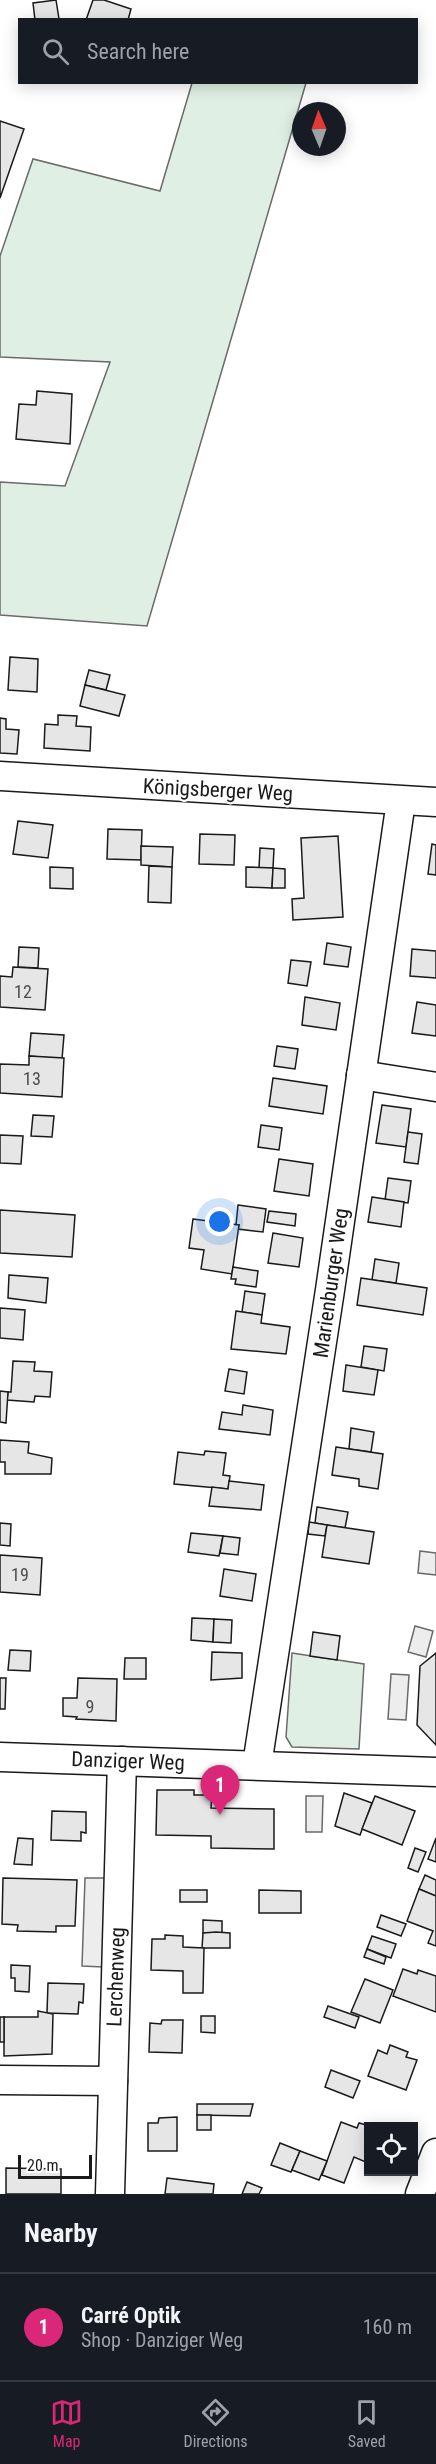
<!DOCTYPE html>
<html lang="en">
<head>
<meta charset="utf-8">
<style>
  :root { --surface:#171b24; --page:#242831; --text:#f1f3f6; --muted:#9ea1a6; --line:#363941; --accent:#db2777 }
  body { margin:0; font-family:"Roboto Condensed",sans-serif; background:var(--page); color:var(--text) }
  .controls { position:absolute; right:18px; bottom:18px; display:grid; overflow:hidden; border-radius:0px; box-shadow:0 3px 15px #0003 }
  .controls button { width:54px; height:54px; display:grid; place-items:center; padding:0; border:0; border-bottom:2px solid var(--line); background:var(--surface); color:var(--text); font:30px sans-serif }
  .compass { position:absolute; left:292px; top:102px; width:54px; height:54px; border-radius:50%; background:var(--surface); box-shadow:0 3px 15px #0003; rotate:358deg }
  .scale { position:absolute; left:18px; bottom:15px; width:74px; box-sizing:border-box; padding-left:6px; border:3px solid #1a1a1a; border-top:0; font-size:16px; line-height:21px; white-space:nowrap; color:#1a1a1a; -webkit-text-stroke:4px #fff; paint-order:stroke }
  .you { position:absolute; left:220px; top:1222px; width:21px; height:21px; margin:-15px; border:4px solid #fff; border-radius:50%; background:#1a73e8; box-shadow:0 0 0 9px #1a73e833 }
  .badge { display:grid; place-items:center; width:39px; height:39px; border-radius:50%; background:var(--accent); color:#fff; font-size:20px; font-weight:700 }
  .pin { position:absolute; translate:-50% -50px; filter:drop-shadow(0 2px 3px #0008) }
  .pin::after { content:''; position:absolute; top:32px; width:21px; height:18px; background:inherit; clip-path:polygon(0 0,100% 0,50% 100%) }
  .list { margin:0; padding:0; list-style:none }
  h2 { display:flex; justify-content:space-between; align-items:center; height:78px; margin:0; padding:0 24px; font-size:26px }
  h2 small { font-size:20px; font-weight:400; color:var(--muted) }
  .list li { display:grid; grid-template-columns:39px 1fr auto; gap:18px; align-items:center; box-sizing:border-box; height:108px; padding:0 24px; border-top:2px solid var(--line) }
  .list b { display:block; font-size:22px; white-space:nowrap }
  .list p { margin:0; font-size:20px; white-space:nowrap; color:var(--muted) }
  .list em { font-size:20px; font-style:normal; color:var(--muted) }
  .icon { flex:none; width:33px; height:33px; fill:none; stroke:currentColor; stroke-width:2; stroke-linecap:round; stroke-linejoin:round }
  .map { position:relative; flex:none; width:436px; height:2194px; overflow:hidden }
  .search { position:absolute; background:var(--surface); box-shadow:0 3px 15px #0003; left:18px; right:18px; top:18px; height:66px; display:flex; align-items:center; gap:15px; box-sizing:border-box; padding:0 21px; border-radius:0px; color:var(--muted); font-size:22px }
  .sheet { height:186px; background:var(--surface) }
  nav { display:flex; justify-content:space-around; align-items:center; box-sizing:border-box; height:84px; border-top:2px solid var(--line); background:var(--surface); font-size:16px; color:var(--muted) }
  nav a { display:grid; justify-items:center; gap:3px }
  nav .on { color:var(--accent) }
  .map>svg:first-child { display:block }
  .green { fill:#e0efe3; stroke:#6a6a6a; stroke-width:1.5 }
  .parking { fill:#ededed; stroke:#6a6a6a; stroke-width:1.5 }
  .building { fill:#e6e6e6; stroke:#1a1a1a; stroke-width:1.5 }
  .lines { fill:none; stroke-linecap:round; stroke-linejoin:round }
  .minor-casing { stroke:#1a1a1a; stroke-width:31 }
  .minor { stroke:#fff; stroke-width:28 }
  .labels { text-anchor:middle; stroke-width:4.5; stroke-linejoin:round; paint-order:stroke }
  .number-label { font-size:18px; fill:#4d4d4d }
  .street-label { font-size:21px; fill:#1a1a1a; stroke:#fff }
</style>
</head>
<body>
<div class="map">
<svg width="436" height="2194" viewBox="0 0 436 2194">
  <rect width="100%" height="100%" fill="#fff"/>
  <g class="green">
    <polygon points="192,83 306,83 147,626 0,615 0,482 65,486 110,362 0,357 0,256 33,159 160,191"/>
    <polygon points="292,1653 364,1664 359,1749 292,1747 286,1737"/>
  </g>
  <g class="parking">
    <polygon points="420,1551 436,1553 436,1575 418,1573"/>
    <polygon points="415,1626 433,1631 426,1657 408,1652"/>
    <polygon points="391,1674 409,1675 406,1720 388,1719"/>
    <polygon points="306,1796 323,1796 322,1832 306,1832"/>
    <polygon points="85,1878 105,1878 103,1967 82,1966"/>
  </g>
  <g class="building">
    <polygon points="56,0 59,19 35,20 33,3"/>
    <polygon points="93,0 104,0 131,9 128,20 86,20"/>
    <polygon points="0,121 24,129 0,198"/>
    <polygon points="37,391 72,394 70,444 16,439 19,404 36,405"/>
    <polygon points="10,657 38,659 37,692 8,690"/>
    <polygon points="89,670 110,675 106,690 85,685"/>
    <polygon points="85,685 125,695 119,716 80,706"/>
    <polygon points="58,715 77,716 76,726 91,727 90,751 44,748 45,724 58,725"/>
    <polygon points="0,718 6,719 6,729 19,730 17,754 0,753"/>
    <polygon points="18,821 53,825 48,858 13,854"/>
    <polygon points="108,829 142,830 141,860 107,859"/>
    <polygon points="200,834 235,835 234,865 199,864"/>
    <polygon points="338,836 343,917 293,920 292,899 304,898 301,838"/>
    <polygon points="432,844 436,845 436,875 428,874"/>
    <polygon points="141,846 173,847 172,867 141,865"/>
    <polygon points="260,848 274,849 273,868 259,868"/>
    <polygon points="149,866 172,867 171,903 148,902"/>
    <polygon points="50,867 73,868 73,889 50,888"/>
    <polygon points="246,867 273,868 272,888 246,887"/>
    <polygon points="273,868 285,869 285,888 272,888"/>
    <polygon points="327,943 351,947 348,967 324,964"/>
    <polygon points="19,947 39,948 38,968 18,967"/>
    <polygon points="412,949 436,951 436,978 410,976"/>
    <polygon points="291,960 311,962 307,986 288,983"/>
    <polygon points="13,967 48,969 45,1010 0,1007 0,976 12,977"/>
    <polygon points="305,997 340,1003 336,1030 302,1025"/>
    <polygon points="417,1002 436,1005 436,1036 412,1033"/>
    <polygon points="31,1033 64,1035 62,1059 29,1056"/>
    <polygon points="277,1046 298,1049 295,1069 274,1066"/>
    <polygon points="29,1056 64,1058 62,1097 0,1093 0,1064 29,1065"/>
    <polygon points="273,1078 327,1086 323,1114 269,1106"/>
    <polygon points="382,1105 411,1109 406,1147 376,1143"/>
    <polygon points="33,1115 54,1116 52,1137 31,1136"/>
    <polygon points="261,1125 282,1128 279,1150 258,1147"/>
    <polygon points="408,1132 422,1134 418,1164 404,1162"/>
    <polygon points="0,1135 23,1136 21,1164 0,1163"/>
    <polygon points="279,1159 313,1164 309,1196 274,1191"/>
    <polygon points="388,1178 411,1181 408,1203 385,1200"/>
    <polygon points="372,1197 404,1202 401,1227 368,1222"/>
    <polygon points="238,1205 266,1209 263,1232 238,1229 239,1225 236,1225"/>
    <polygon points="0,1210 75,1215 72,1257 0,1253"/>
    <polygon points="269,1211 296,1214 295,1226 267,1222"/>
    <polygon points="193,1219 239,1225 232,1274 201,1269 204,1250 189,1248"/>
    <polygon points="273,1233 303,1238 299,1267 268,1263"/>
    <polygon points="375,1259 399,1263 396,1283 372,1280"/>
    <polygon points="233,1267 258,1271 256,1287 235,1284 236,1279 231,1279"/>
    <polygon points="9,1275 48,1278 46,1303 8,1298"/>
    <polygon points="361,1278 427,1288 423,1315 357,1305"/>
    <polygon points="245,1291 265,1294 262,1315 242,1312"/>
    <polygon points="0,1308 25,1310 23,1340 0,1338"/>
    <polygon points="236,1311 262,1315 261,1323 290,1327 286,1354 231,1349"/>
    <polygon points="364,1346 387,1349 384,1371 361,1367"/>
    <polygon points="13,1361 35,1362 34,1371 52,1372 50,1397 35,1396 34,1402 7,1400 8,1392 11,1392"/>
    <polygon points="346,1365 378,1370 374,1395 343,1391"/>
    <polygon points="229,1369 247,1372 244,1394 225,1391"/>
    <polygon points="0,1391 8,1392 6,1423 0,1422"/>
    <polygon points="243,1405 273,1410 270,1435 219,1429 222,1412 242,1415"/>
    <polygon points="351,1428 374,1432 371,1452 349,1449"/>
    <polygon points="0,1440 29,1442 28,1453 52,1458 51,1474 5,1474 5,1462 0,1462"/>
    <polygon points="336,1447 383,1454 378,1489 359,1486 359,1479 332,1475"/>
    <polygon points="205,1451 226,1453 223,1475 230,1476 228,1489 174,1484 178,1452 204,1455"/>
    <polygon points="229,1481 264,1485 261,1510 209,1506 212,1487 228,1489"/>
    <polygon points="317,1507 348,1512 345,1528 315,1523"/>
    <polygon points="309,1522 327,1525 325,1536 308,1534"/>
    <polygon points="0,1523 11,1524 10,1546 0,1545"/>
    <polygon points="327,1525 374,1532 369,1564 322,1557"/>
    <polygon points="191,1533 223,1536 219,1556 188,1552"/>
    <polygon points="223,1536 240,1538 238,1555 220,1553"/>
    <polygon points="0,1555 42,1558 40,1595 0,1592"/>
    <polygon points="224,1569 256,1574 252,1601 220,1596"/>
    <polygon points="192,1618 214,1619 213,1642 191,1640"/>
    <polygon points="214,1619 232,1620 231,1643 213,1642"/>
    <polygon points="313,1632 340,1636 337,1660 310,1656"/>
    <polygon points="10,1650 31,1651 30,1671 8,1670"/>
    <polygon points="212,1652 242,1653 242,1678 211,1680"/>
    <polygon points="436,1653 436,1745 417,1725 420,1666"/>
    <polygon points="125,1658 146,1658 146,1679 124,1679"/>
    <polygon points="0,1678 6,1678 5,1709 0,1709"/>
    <polygon points="78,1678 117,1679 116,1721 76,1719 77,1717 63,1716 63,1698 77,1698"/>
    <polygon points="157,1790 194,1790 194,1795 212,1795 211,1808 274,1809 274,1849 211,1848 211,1836 156,1835"/>
    <polygon points="344,1793 372,1803 360,1835 335,1826"/>
    <polygon points="375,1796 415,1811 402,1845 362,1829"/>
    <polygon points="52,1811 86,1812 86,1833 81,1832 81,1841 51,1840"/>
    <polygon points="18,1838 33,1839 32,1865 14,1864"/>
    <polygon points="436,1838 436,1862 428,1859"/>
    <polygon points="415,1848 426,1852 418,1872 408,1868"/>
    <polygon points="425,1875 436,1880 436,1896 419,1889"/>
    <polygon points="3,1878 77,1880 75,1926 56,1926 56,1932 17,1931 18,1925 2,1924"/>
    <polygon points="419,1889 436,1896 436,1946 428,1943 433,1931 407,1921"/>
    <rect x="180" y="1890" width="27" height="12"/>
    <polygon points="259,1890 301,1891 301,1913 259,1913"/>
    <polygon points="381,1915 406,1924 401,1936 377,1927"/>
    <polygon points="203,1920 222,1921 222,1933 203,1933"/>
    <polygon points="216,1932 230,1933 230,1948 202,1948 203,1933"/>
    <polygon points="165,1935 183,1936 183,1947 204,1948 203,1993 183,1993 183,1971 151,1970 152,1939 165,1939"/>
    <polygon points="372,1936 396,1944 391,1958 367,1949"/>
    <polygon points="367,1949 386,1957 384,1964 364,1957"/>
    <polygon points="11,1965 30,1966 29,1992 15,1991 15,1978 11,1978"/>
    <polygon points="403,1969 417,1974 418,1970 436,1976 436,2012 393,1996"/>
    <polygon points="365,1979 393,1990 380,2023 351,2012"/>
    <polygon points="48,1983 84,1984 83,2003 79,2002 78,2014 47,2013"/>
    <polygon points="328,2006 359,2017 355,2028 324,2017"/>
    <polygon points="38,2011 53,2014 52,2054 4,2056 4,2017 38,2017"/>
    <polygon points="201,2016 215,2016 215,2033 201,2032"/>
    <rect x="0" y="2017" width="4" height="25"/>
    <polygon points="162,2020 183,2020 182,2053 149,2052 150,2023 161,2024"/>
    <polygon points="390,2045 408,2052 406,2057 417,2060 406,2090 368,2076 378,2050 387,2054"/>
    <polygon points="331,2070 360,2081 353,2098 325,2087"/>
    <polygon points="197,2104 253,2104 250,2116 197,2115"/>
    <rect x="197" y="2115" width="14" height="15"/>
    <polygon points="177,2117 177,2151 148,2151 148,2123 158,2123 159,2118"/>
    <polygon points="341,2122 357,2128 359,2123 370,2126 368,2163 354,2157 344,2183 322,2175"/>
    <polygon points="280,2143 300,2151 291,2172 271,2165"/>
    <polygon points="300,2151 327,2161 319,2180 292,2170"/>
    <polygon points="6,2168 61,2169 61,2194 6,2194"/>
    <polygon points="167,2178 214,2184 213,2194 165,2194"/>
    <polygon points="247,2182 262,2188 259,2194 242,2194"/>
  </g>
  <g class="lines">
    <g class="minor-casing">
      <g id="minor">
        <polyline points="0,776 436,802"/>
        <polyline points="361,1075 436,1087"/>
        <polyline points="0,1757 436,1772"/>
        <polyline points="257,1765 330,1290 401,801"/>
        <polyline points="0,2080 113,2081"/>
        <polyline points="110,2194 122,1761"/>
        <polyline points="420,2194 436,2153"/>
      </g>
    </g>
    <use href="#minor" class="minor"/>
  </g>
  <g class="labels">
    <g class="number-label">
      <text x="23" y="998">12</text>
      <text x="32" y="1085">13</text>
      <text x="20" y="1581">19</text>
      <text x="90" y="1713">9</text>
    </g>
    <g class="street-label">
      <text transform="translate(218 790) rotate(3)" y="7">Königsberger Weg</text>
      <text transform="translate(331 1283) rotate(-82)" y="7">Marienburger Weg</text>
      <text transform="translate(128 1761) rotate(2)" y="7">Danziger Weg</text>
      <text transform="translate(116 1977) rotate(-88)" y="7">Lerchenweg</text>
    </g>
  </g>
</svg>
<div class="controls">
<button><svg class="icon" aria-label="locate" viewBox="0 0 24 24"><circle cx="12" cy="12" r="6"/><path d="M12 2v4M12 18v4M2 12h4M18 12h4"/></svg></button>
</div>
<svg class="compass" viewBox="-18 -18 36 36"><path d="M0-13l5 13h-10z" fill="#e53935"/><path d="M0 13l5-13h-10z" fill="#9ea1a6"/></svg>
<div class="scale">20 m</div>
<div class="you"></div>
<div class="pin badge" style="left:220px;top:1815px">1</div>
<div class="search"><svg class="icon" aria-label="search" viewBox="0 0 24 24"><circle cx="10" cy="10" r="6"/><path d="M15 15l6 6"/></svg>Search here</div>
</div>
<section class="sheet">
<h2>Nearby<small></small></h2>
<ul class="list">
<li><span class="badge">1</span><div><b>Carré Optik</b><p>Shop · Danziger Weg</p></div><em>160 m</em></li>
</ul>
</section>
<nav>
<a class="on"><svg class="icon" aria-label="map" viewBox="0 0 24 24"><path d="M3 6l6-2 6 2 6-2v14l-6 2-6-2-6 2zM9 4v14M15 6v14"/></svg>Map</a>
<a><svg class="icon" aria-label="directions" viewBox="0 0 24 24"><path d="M12 3l9 9-9 9-9-9zM9 14v-3h6M13 9l2 2-2 2"/></svg>Directions</a>
<a><svg class="icon" aria-label="saved" viewBox="0 0 24 24"><path d="M7 4h10v16l-5-4-5 4z"/></svg>Saved</a>
</nav>
</body>
</html>
